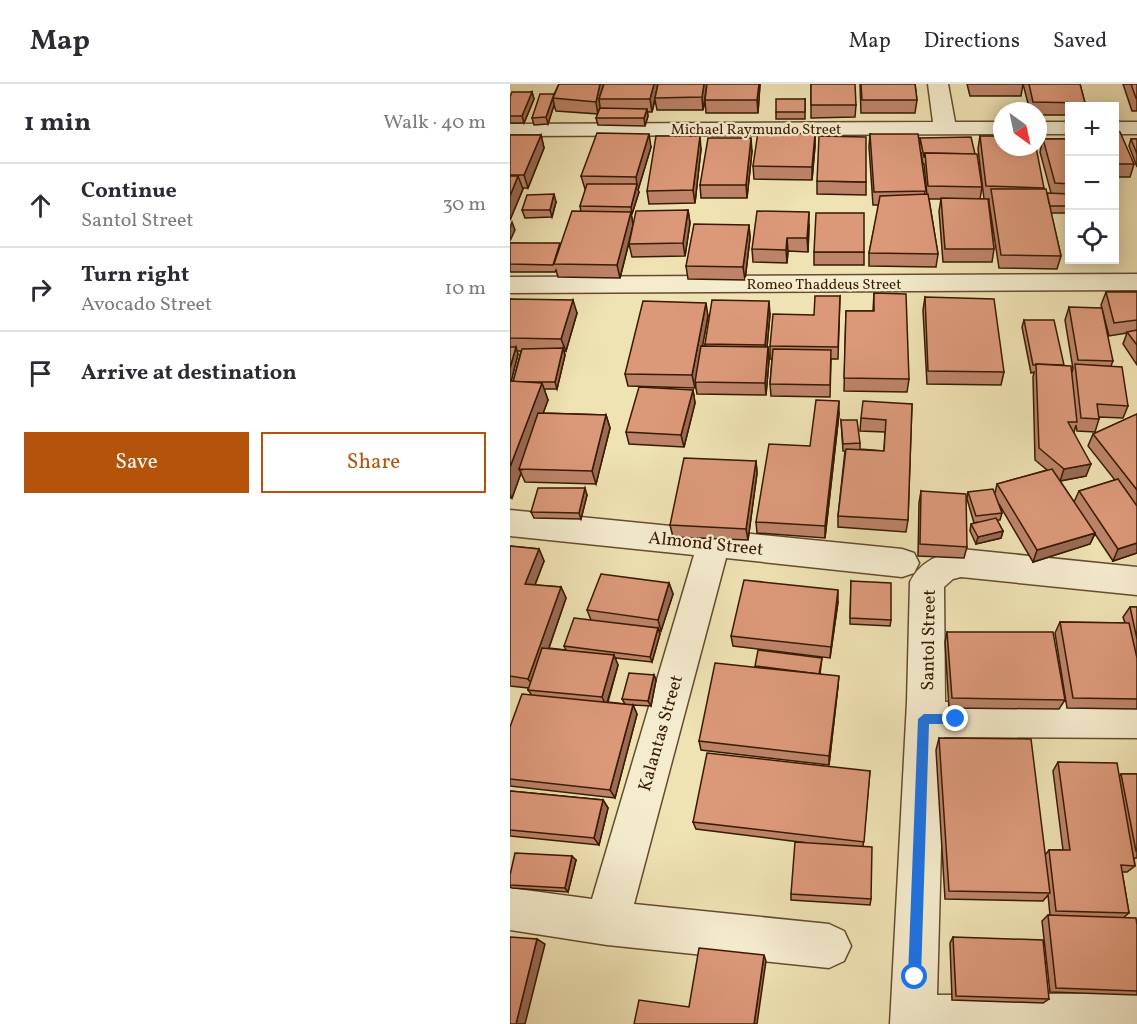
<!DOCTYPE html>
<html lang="en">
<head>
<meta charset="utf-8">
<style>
  :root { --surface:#fff; --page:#f2f2f3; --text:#2b2b33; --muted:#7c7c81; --line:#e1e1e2; --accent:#b45309 }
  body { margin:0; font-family:Vollkorn,serif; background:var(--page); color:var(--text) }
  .controls { position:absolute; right:18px; top:18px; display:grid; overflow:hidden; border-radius:0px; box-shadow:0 3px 15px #0003 }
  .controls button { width:54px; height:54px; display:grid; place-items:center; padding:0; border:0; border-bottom:2px solid var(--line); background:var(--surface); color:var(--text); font:30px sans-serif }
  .compass { position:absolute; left:483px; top:18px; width:54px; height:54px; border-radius:50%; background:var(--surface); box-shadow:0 3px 15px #0003; rotate:147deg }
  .stop { position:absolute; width:18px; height:18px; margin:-14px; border:4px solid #1a73e8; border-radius:50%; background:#fff }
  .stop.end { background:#1a73e8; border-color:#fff; box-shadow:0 2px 6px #0008 }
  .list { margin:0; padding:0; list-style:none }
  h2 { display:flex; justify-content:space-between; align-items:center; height:78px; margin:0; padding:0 24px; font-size:26px }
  h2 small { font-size:20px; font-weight:400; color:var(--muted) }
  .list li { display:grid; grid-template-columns:39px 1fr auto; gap:18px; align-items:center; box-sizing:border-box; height:84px; padding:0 24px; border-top:2px solid var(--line) }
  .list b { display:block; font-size:22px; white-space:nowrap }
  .list p { margin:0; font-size:20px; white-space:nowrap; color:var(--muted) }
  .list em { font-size:20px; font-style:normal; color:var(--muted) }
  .actions { display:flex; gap:12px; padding:18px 24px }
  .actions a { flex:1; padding:14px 0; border:2px solid var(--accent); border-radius:0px; text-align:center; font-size:21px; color:var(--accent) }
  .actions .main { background:var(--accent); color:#fff }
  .icon { flex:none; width:33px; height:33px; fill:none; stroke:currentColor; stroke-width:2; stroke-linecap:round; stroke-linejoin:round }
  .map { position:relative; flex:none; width:627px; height:940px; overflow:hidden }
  header { display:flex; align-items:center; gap:36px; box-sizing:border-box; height:84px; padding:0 30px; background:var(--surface); border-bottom:2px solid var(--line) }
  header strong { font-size:28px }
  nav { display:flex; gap:33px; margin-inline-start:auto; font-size:21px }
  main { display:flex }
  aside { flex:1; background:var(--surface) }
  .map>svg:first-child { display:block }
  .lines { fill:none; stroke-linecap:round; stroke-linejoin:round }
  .minor-casing { stroke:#664c2e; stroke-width:3 }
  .minor { fill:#f5ecce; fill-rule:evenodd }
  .wall { fill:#bd8469; stroke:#391a02; stroke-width:1.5; fill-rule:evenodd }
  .shaded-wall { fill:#9a6b55; stroke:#391a02; stroke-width:1.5 }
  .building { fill:#dc997a; stroke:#391a02; stroke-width:1.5 }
  .route { fill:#1a73e8 }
  .labels { text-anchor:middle; stroke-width:4.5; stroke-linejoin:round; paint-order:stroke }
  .far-street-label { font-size:15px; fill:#391a02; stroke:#f5ecce }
  .street-label { font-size:18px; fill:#391a02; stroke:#f5ecce }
</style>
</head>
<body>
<header>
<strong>Map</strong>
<nav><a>Map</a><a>Directions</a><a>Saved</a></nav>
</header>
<main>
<aside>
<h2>1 min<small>Walk · 40 m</small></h2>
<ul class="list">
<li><svg class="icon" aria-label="ahead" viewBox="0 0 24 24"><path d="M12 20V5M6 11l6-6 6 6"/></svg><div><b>Continue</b><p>Santol Street</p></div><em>30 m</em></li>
<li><svg class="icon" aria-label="right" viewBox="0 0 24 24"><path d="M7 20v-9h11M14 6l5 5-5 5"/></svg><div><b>Turn right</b><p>Avocado Street</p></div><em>10 m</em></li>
<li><svg class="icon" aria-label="arrive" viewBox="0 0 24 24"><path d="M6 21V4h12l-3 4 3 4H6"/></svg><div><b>Arrive at destination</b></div></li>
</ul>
<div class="actions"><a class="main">Save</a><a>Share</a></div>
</aside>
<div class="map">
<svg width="627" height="940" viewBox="0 0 627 940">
  <rect width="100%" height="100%" fill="#efe2b3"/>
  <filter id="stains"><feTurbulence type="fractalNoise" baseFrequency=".00333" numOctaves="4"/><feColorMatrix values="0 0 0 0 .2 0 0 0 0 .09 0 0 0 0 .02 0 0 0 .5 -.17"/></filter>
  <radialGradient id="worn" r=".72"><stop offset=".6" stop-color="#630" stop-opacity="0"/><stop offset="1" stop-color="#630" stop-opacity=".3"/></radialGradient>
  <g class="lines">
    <g class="minor-casing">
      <g id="minor">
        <polygon points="418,0 438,0 445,38 492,38 492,50 0,52 0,40 423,38"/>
        <rect x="528" y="38" width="32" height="12"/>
        <rect x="604" y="38" width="23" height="12"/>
        <polygon points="627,190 627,206 0,209 0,193"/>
        <polygon points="0,426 392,465 404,469 409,479 404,489 392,493 216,474 124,820 319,840 334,847 341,862 334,877 319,884 97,861 0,846 0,804 82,815 184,471 0,452"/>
        <path d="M451,465L627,483V511L451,493L443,495L434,503L435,618H627V654L434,653L427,911L627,909V940H380L397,618L400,498C411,476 429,471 451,465Z"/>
      </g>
    </g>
    <use href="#minor" class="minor"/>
  </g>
  <g class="wall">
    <polygon points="49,0 250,0 248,29 196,29 195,17 193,26 147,26 145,16 142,28 137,28 138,32 135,42 88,41 86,34 88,30 46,27 44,21 38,40 24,41 22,34 44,10"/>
    <polygon points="301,0 346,21 345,33 301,34"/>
    <polygon points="350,0 405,0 407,16 405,29 351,29"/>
    <polygon points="457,0 513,0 511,12 460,12"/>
    <polygon points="513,0 570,0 575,19 574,22 560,22 560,31 528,31 528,27 520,27"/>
    <polygon points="613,0 627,0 627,27 622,27"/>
    <polygon points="22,8 24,15 14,39 0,39 0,13"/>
    <polygon points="295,15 295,35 266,35 266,28"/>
    <polygon points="604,48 624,80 620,93 604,93"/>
    <polygon points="305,50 305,62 302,96 244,95 243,82"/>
    <path d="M360,50L410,60V54L472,103L470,115H474L468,65L470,52L534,104L533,105L537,111L541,109L530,68L533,55H560V129H541L551,172L547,185L489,184L479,118V115H478L484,165L482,178H433L429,127L431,115H419L428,170L426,183L359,182V169L369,121H363L359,63ZM411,68L413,80H414L417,111H415Z"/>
    <polygon points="0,51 31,51 34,64 18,104 12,104 13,105 0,136"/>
    <polygon points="621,55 627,55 627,83 619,62"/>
    <polygon points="141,63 128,106 129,108 122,130 121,130 123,140 178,126 180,139 175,172 122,173 119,160 122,147 110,194 48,193 46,186 45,188 0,188 0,159 51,161 71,128 70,122 76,105 75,105 71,92"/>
    <polygon points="191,65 185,119 139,120 137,107"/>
    <polygon points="242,67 237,114 191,114 190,101"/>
    <polygon points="307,97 356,98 356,111 307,110"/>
    <polygon points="46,118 42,133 15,134 12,126"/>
    <polygon points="239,141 240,154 235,196 178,195 176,182"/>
    <polygon points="299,141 298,168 278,167 277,179 243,178 242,165"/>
    <rect x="304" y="168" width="50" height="13"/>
    <polygon points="596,208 627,208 627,281 613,260 617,249 599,252 591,221"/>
    <polygon points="364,209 399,295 397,308 334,307 336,227 363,227"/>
    <polygon points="330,212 328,275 321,275 320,313 261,312 260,300 262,275 260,275 260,262"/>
    <polygon points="415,213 494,288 491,301 417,300 413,226"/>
    <path d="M0,215L67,229L56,267H54L55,271L47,305H34L38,316L33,329L96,331L100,344L86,400L15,398L11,389L2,414H0ZM7,267H11L3,298L1,297L8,270Z"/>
    <polygon points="559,223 603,277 601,282 618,322 613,334 589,333 589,335 585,348 567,347 566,341 564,348 576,392 550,397 564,418 569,407 605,396 578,362 583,350 627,330 627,469 603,477 585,450 580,460 523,478 489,420 492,429 490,436 487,436 493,447 491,454 466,460 460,447 461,440 468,438 464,439 457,415 458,408 485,409 487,400 537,386 525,376 523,293 524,288 521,289 512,243 514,236 554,282 562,288 563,285 555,236"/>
    <polygon points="260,230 257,263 258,263 259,276 256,311 187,310 185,299 185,304 118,302 115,290 198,232 192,262 195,262 195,260"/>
    <polygon points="183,306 185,319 174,363 119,360 116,348"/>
    <polygon points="402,320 398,436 396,448 328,443 328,432 335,367 333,367 331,336 350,359 350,365 374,367 375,348 350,347 351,334"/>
    <polygon points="329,330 315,454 247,449 246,438"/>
    <polygon points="246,377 247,389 238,456 163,453 160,441"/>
    <polygon points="411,407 457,463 454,474 408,472 409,419"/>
    <polygon points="77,411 71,435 24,434 21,428"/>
    <polygon points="0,462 29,465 34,477 25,501 51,503 56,514 39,564 56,566 54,562 81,536 77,526 159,499 163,510 151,547 149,546 150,550 142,578 105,574 108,581 98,618 115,620 112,615 144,591 146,596 141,622 123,621 127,630 105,714 0,702 0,643 21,610 18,606 18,604 0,602"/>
    <polygon points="341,497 381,536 380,542 340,540"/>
    <polygon points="328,518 320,574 223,562 221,552"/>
    <polygon points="620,523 627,523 627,625 557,624 545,549 550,538 615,539 613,533"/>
    <polygon points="437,548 555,616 549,625 439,624 435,558"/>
    <polygon points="312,574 310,590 328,602 319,681 191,666 189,657 245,583"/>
    <polygon points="429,654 535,771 539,766 553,766 543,687 548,678 609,693 611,690 627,690 627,774 624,774 625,782 617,788 612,788 619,829 613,834 627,841 627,911 540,908 532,837 538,831 540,831 538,811 533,817 435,815 426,666"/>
    <polygon points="360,687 353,762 361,815 360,821 281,816 281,810 297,759 186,745 183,738"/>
    <polygon points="0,707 93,716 98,724 89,761 0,752"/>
    <polygon points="66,776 58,808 2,804 0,803 0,791"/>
    <polygon points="443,853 539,915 533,919 442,916 440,859"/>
  </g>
  <g class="shaded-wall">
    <polygon points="90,0 94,0 89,15 90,23 88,31 86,18"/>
    <polygon points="144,0 148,0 142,28 140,15"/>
    <polygon points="194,0 197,0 193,26 192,13"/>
    <polygon points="249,0 250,0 248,29 247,16"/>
    <polygon points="22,8 24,15 14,39 12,32"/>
    <polygon points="43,14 44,21 38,40 36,33"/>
    <polygon points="137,25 138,32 135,42 134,34"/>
    <polygon points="139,50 141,63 128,106 129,108 122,130 121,123 127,101 126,93"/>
    <polygon points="305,50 305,62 302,96 302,83"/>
    <polygon points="31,51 34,64 18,104 14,91"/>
    <polygon points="190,52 191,65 185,119 183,106"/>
    <polygon points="241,54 242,67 237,114 236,101"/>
    <polygon points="8,92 13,105 0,136 0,112"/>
    <polygon points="44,110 46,118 42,133 40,126"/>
    <polygon points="178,126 180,139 175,172 173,159"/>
    <polygon points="121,128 123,141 110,194 107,181"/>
    <polygon points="299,128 299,141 298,168 297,154"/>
    <polygon points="2,138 5,146 0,157 0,144"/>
    <polygon points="239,141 240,154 235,196 233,183"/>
    <polygon points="277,154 278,167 277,179 276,166"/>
    <polygon points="63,216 67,229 56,267 51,255"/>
    <polygon points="259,217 260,230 256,274 255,261"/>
    <polygon points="196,219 198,232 185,304 182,291"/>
    <polygon points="6,263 8,270 0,302 0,284"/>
    <polygon points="258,263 259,276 256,311 255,299"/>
    <polygon points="53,264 55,271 47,305 45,298"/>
    <polygon points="32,299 38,316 12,386 9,385 11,389 2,414 0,410 0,383"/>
    <polygon points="183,306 185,319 174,363 171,351"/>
    <polygon points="329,317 329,330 315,454 315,442"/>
    <polygon points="96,331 100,344 86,400 82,387"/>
    <polygon points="246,377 247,389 238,456 236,445"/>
    <polygon points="581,380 576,392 550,397 554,385"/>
    <polygon points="75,404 77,411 71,435 69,429"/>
    <polygon points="493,447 491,454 466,460 468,453"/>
    <polygon points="585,449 580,460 523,478 527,466"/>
    <polygon points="627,459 627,469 603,477 608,465"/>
    <polygon points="29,465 34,477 21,511 15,500"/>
    <polygon points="159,499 163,510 151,547 148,536"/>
    <polygon points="51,503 56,514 25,604 18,595"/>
    <polygon points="328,506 328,518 320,574 321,563"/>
    <polygon points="148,544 150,550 142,578 140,573"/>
    <polygon points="104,571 108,581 96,622 92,613"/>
    <polygon points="144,591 146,596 141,622 138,617"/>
    <polygon points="329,592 328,602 319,681 319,672"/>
    <polygon points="123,621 127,630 105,714 100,706"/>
    <polygon points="93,716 98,724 89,761 84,754"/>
    <polygon points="62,772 66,776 58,808 55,804"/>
    <polygon points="27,855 35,860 15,940 6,940"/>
    <polygon points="254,871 256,877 247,940 244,940"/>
  </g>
  <g class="building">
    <polygon points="49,0 90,0 86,18 43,14"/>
    <polygon points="94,0 144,0 140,15 89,15"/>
    <polygon points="148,0 194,0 192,13 145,14"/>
    <polygon points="197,0 249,0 247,16 195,16"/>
    <polygon points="301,0 345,0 346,21 301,21"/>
    <polygon points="351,0 405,0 407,16 352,16"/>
    <polygon points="519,0 570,0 575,19 523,18"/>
    <polygon points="621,0 627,0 627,14 626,14"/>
    <polygon points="2,8 22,8 12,32 0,32 0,13"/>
    <polygon points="30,10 44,10 36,33 22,34"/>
    <rect x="266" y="15" width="29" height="13"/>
    <polygon points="90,24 137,25 134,34 86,34"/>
    <polygon points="248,48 305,50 302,83 243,82"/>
    <polygon points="604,48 610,48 624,80 604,80"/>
    <polygon points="87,49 139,50 126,93 71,92"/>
    <polygon points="360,50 408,50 416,107 364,108"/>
    <polygon points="0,51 31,51 14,91 0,91"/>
    <polygon points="146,52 190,52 183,106 137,107"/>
    <polygon points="309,52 356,53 356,98 307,97"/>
    <polygon points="470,52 492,52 492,63 526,63 534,104 476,102"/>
    <polygon points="461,53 465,70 415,69 415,73 414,73 410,54"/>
    <polygon points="198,54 241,54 236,101 190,101"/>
    <polygon points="533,55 560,55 560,100 545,99"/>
    <polygon points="621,55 627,55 627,70"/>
    <polygon points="415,69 467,70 472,103 418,102"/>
    <polygon points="0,92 8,92 0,112"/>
    <polygon points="77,100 127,100 121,123 70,122"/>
    <polygon points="481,105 536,105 551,172 491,171"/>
    <polygon points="537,109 560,110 560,122 540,122"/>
    <polygon points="44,110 40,126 12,126 17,111"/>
    <polygon points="418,110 428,170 359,169 370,112"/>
    <polygon points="431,114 478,115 484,165 435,165"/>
    <polygon points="178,126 173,159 119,160 126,127"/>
    <polygon points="62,127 121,128 107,181 44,180"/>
    <polygon points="247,127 299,128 297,154 277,154 276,166 242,165"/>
    <polygon points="306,129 354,129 354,168 304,168"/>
    <polygon points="184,140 239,141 233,183 176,182"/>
    <polygon points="0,159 50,159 43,181 0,180"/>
    <polygon points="596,208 627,208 627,236 604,239"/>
    <polygon points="364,209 396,210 399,295 334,294 336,227 364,227"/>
    <polygon points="305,212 330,212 328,263 260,262 263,230 304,231"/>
    <polygon points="415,213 484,215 494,288 418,287"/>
    <polygon points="0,215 63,216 51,255 0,254"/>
    <polygon points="202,216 259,217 255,261 195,260"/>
    <polygon points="133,217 196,219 182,291 115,290"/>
    <polygon points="559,223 592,224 603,277 568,276"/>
    <polygon points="514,236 544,236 554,281 526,280 526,281 523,281"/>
    <polygon points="627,246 627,261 617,248"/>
    <polygon points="191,262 258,263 255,299 185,298"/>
    <polygon points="0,263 6,263 0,284"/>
    <polygon points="53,264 45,298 3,298 12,265"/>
    <polygon points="263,265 321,266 320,301 260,300"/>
    <polygon points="526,280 561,282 567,338 558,338 581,380 554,385 529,364"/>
    <polygon points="565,280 612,283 618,322 587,320 589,335 571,334"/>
    <polygon points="0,297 32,299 0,383"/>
    <polygon points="129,303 183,306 171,351 116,348"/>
    <polygon points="306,316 329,317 315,442 246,438 259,360 300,362"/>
    <polygon points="353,317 402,320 398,436 328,432 336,365 374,367 376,336 351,334"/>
    <polygon points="28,329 96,331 82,387 9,385"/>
    <polygon points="627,330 627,406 583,350"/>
    <polygon points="331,336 347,336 350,359 333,360"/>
    <polygon points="174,374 246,377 236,445 160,441"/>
    <polygon points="542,385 585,449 527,466 487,400"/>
    <polygon points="608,395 627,422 627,459 608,465 569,407"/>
    <polygon points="28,404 75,404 69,429 21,428"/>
    <polygon points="483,405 492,429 466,432 458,408"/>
    <polygon points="411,407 456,410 457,463 410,460"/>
    <polygon points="486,434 493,447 468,453 461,440"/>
    <polygon points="0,462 29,465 15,500 51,503 18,595 0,592"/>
    <polygon points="91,490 159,499 148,536 77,526"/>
    <polygon points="234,496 328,506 321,563 221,552"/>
    <polygon points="341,497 381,499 381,536 340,534"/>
    <polygon points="620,523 627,523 627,555"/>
    <polygon points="64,534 148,544 140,573 54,562"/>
    <polygon points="550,538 619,539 627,574 627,615 563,614"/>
    <polygon points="437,548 543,548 555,616 442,614"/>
    <polygon points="32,564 104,571 92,613 18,606"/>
    <polygon points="248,566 312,574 309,590 245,582"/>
    <polygon points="205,579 329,592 319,672 189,657"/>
    <polygon points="119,589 144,591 138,617 112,615"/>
    <polygon points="12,610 123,621 100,706 0,695 0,643"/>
    <polygon points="429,654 521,655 540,809 439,807"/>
    <polygon points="197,669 360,687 354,758 183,738"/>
    <polygon points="548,678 607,679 625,782 611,781 619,829 546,827 539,766 560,766"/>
    <polygon points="611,690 627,690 627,767 626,767"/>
    <polygon points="0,707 93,716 84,754 0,746"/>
    <polygon points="285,758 362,763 361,815 281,810"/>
    <polygon points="5,769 62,772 55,804 0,801 0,791"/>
    <polygon points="538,831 626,834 627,841 627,907 546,904"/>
    <polygon points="0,853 27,855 6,940 0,940"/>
    <polygon points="443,853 533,856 539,915 446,912"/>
    <polygon points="189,864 254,871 244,940 124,940 129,916 179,923"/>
  </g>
  <polygon class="route" points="414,630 446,630 451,635 446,640 419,640 411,893 410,897 405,899 400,897 398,893 408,635"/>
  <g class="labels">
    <g class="far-street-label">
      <text x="246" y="50">Michael Raymundo Street</text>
      <text x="314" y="205">Romeo Thaddeus Street</text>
    </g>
    <g class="street-label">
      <text transform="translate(196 459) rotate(6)" y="6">Almond Street</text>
      <text transform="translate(418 556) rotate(-89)" y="6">Santol Street</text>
      <text transform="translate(150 649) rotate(-74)" y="6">Kalantas Street</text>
    </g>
  </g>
  <rect width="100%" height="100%" filter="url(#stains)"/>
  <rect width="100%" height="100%" fill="url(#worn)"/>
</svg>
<div class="controls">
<button>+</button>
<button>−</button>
<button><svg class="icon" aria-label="locate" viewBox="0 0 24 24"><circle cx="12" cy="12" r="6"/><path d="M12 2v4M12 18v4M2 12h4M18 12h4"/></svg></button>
</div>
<svg class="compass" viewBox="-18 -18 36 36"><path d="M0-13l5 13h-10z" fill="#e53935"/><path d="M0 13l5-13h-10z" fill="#7c7c81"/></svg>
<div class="stop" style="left:405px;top:893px"></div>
<div class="stop end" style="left:446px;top:635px"></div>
</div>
</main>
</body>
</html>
